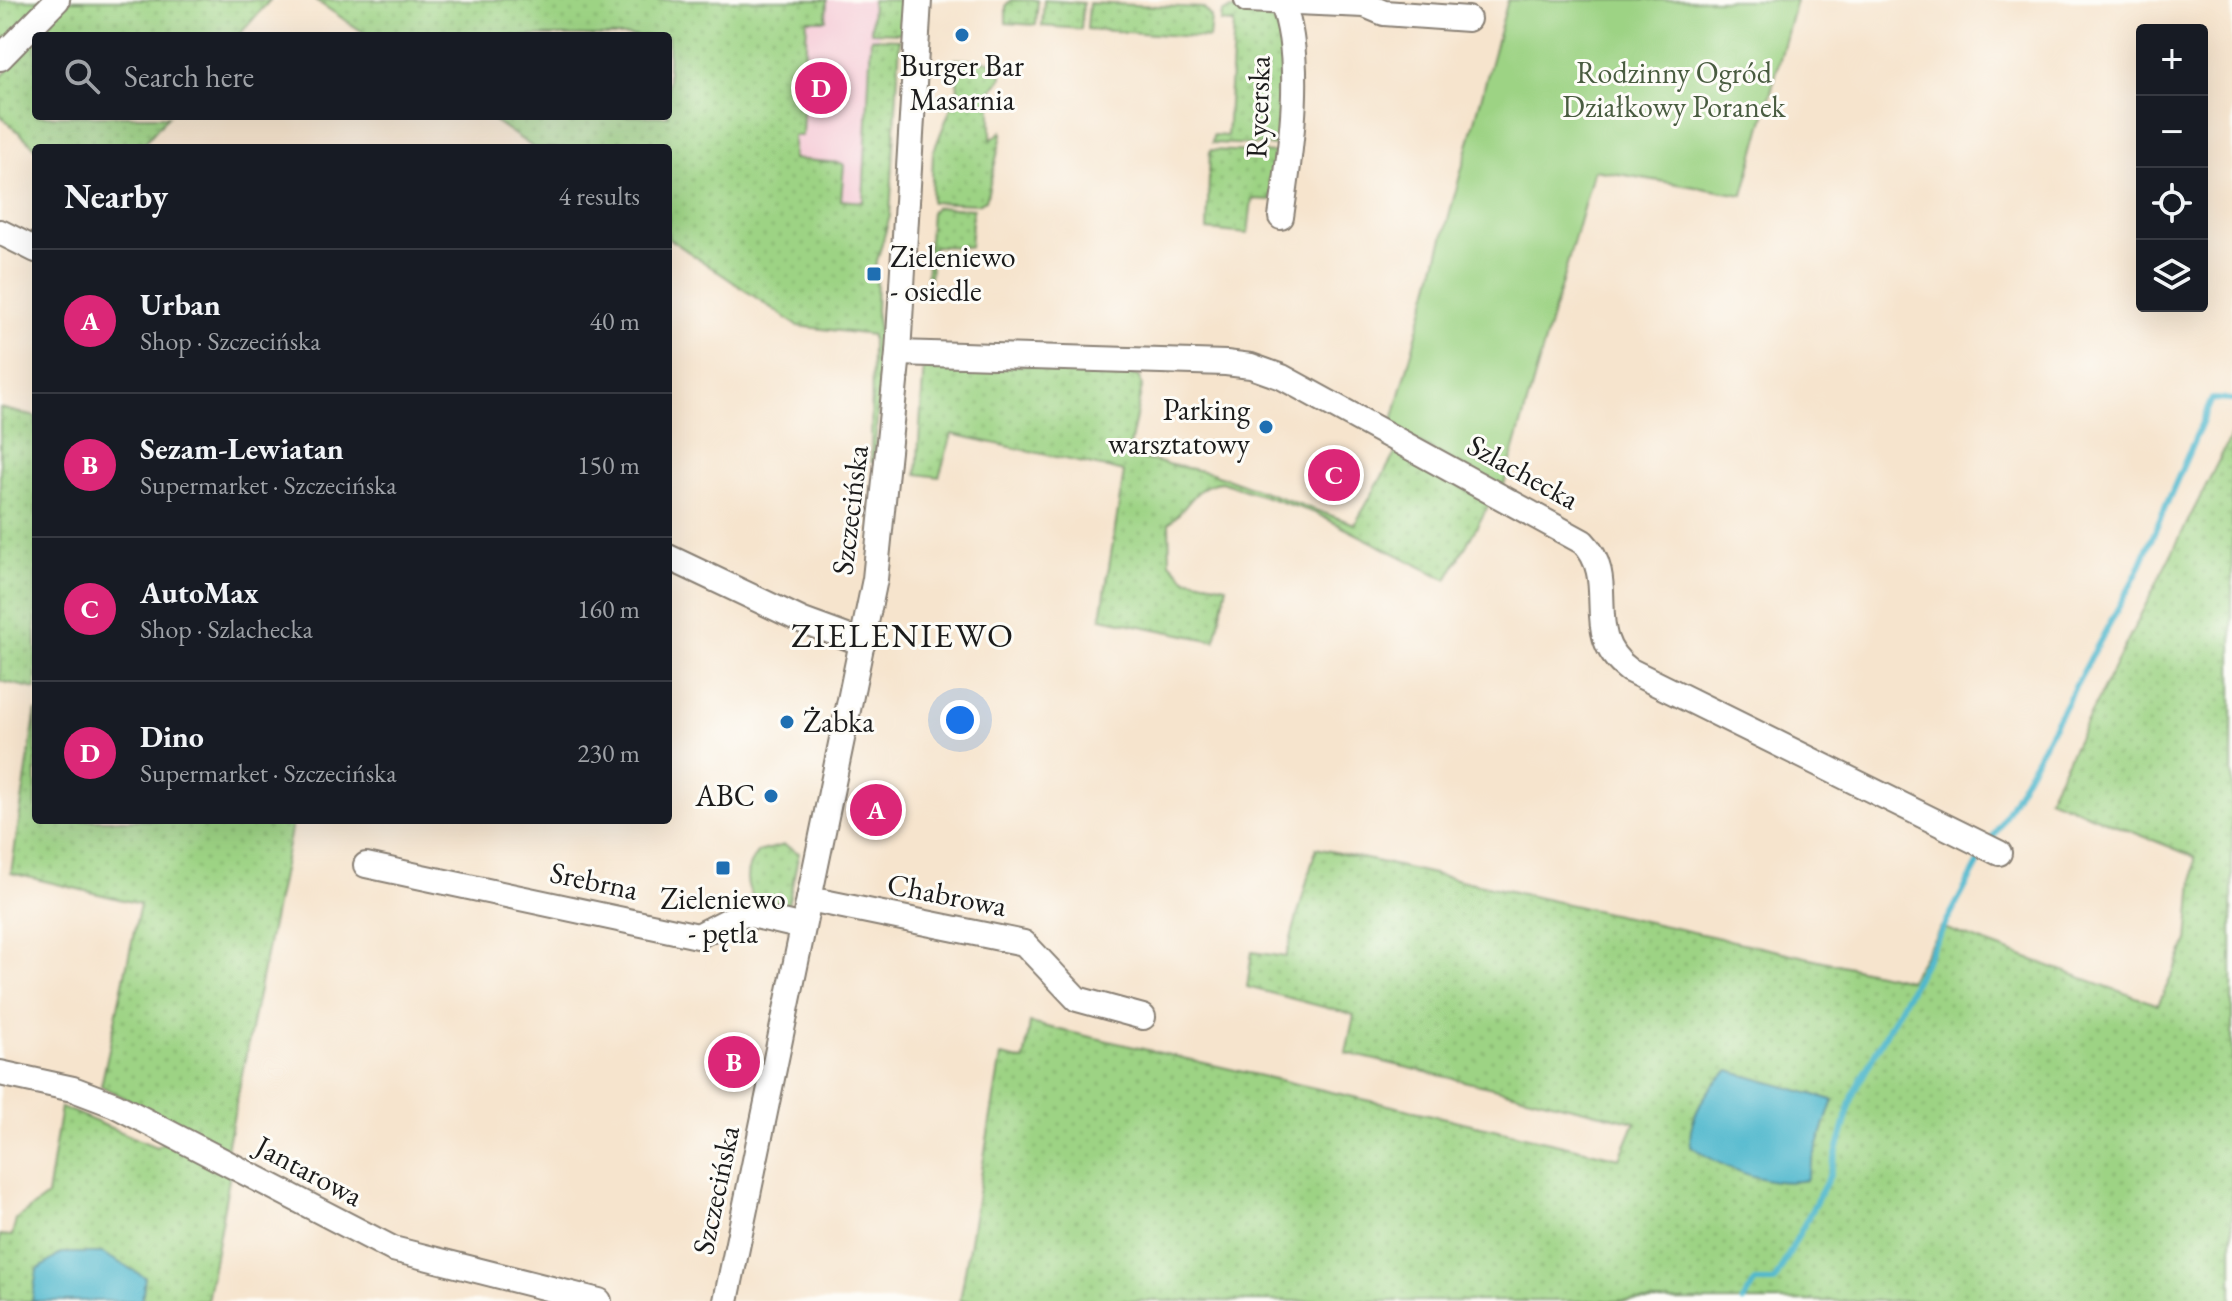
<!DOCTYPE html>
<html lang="en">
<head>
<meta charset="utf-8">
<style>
  :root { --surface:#171b24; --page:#242831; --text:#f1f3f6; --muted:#9ea1a6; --line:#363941; --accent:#db2777 }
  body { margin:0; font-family:"EB Garamond",serif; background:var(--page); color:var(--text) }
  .controls { position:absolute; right:24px; top:24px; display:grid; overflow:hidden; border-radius:8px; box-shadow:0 8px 32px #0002 }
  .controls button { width:72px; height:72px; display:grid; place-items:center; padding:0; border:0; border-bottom:2px solid var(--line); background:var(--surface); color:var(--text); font:40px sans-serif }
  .you { position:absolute; left:960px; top:720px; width:28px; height:28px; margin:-20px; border:6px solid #fff; border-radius:50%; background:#1a73e8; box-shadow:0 0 0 12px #1a73e833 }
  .badge { display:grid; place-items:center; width:52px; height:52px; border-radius:50%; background:var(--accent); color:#fff; font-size:26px; font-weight:700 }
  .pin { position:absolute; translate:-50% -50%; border:4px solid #fff; box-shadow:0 2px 8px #0006 }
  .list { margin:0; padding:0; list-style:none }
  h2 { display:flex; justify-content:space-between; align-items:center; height:104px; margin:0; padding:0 32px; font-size:34px }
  h2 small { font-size:26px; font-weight:400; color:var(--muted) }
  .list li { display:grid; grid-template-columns:52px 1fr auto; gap:24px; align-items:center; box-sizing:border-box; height:144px; padding:0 32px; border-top:2px solid var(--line) }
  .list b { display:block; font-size:30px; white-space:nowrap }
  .list p { margin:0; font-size:26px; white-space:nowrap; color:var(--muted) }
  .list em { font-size:26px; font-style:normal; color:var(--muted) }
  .icon { flex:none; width:44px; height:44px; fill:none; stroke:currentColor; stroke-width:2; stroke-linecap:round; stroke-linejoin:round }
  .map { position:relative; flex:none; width:2232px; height:1301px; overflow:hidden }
  .search { position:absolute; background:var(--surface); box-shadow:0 8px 32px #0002; left:32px; top:32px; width:640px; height:88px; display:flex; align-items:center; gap:20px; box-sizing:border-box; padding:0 28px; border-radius:8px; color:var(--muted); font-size:30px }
  .panel { position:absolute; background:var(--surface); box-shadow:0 8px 32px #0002; left:32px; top:144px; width:640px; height:680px; border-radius:8px }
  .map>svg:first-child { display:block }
  .built { fill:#f6cfd9 }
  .grass { fill:url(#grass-dots); stroke:#5c7850; stroke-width:2 }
  .garden { fill:#9dd384; stroke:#5c7850; stroke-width:2 }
  .water { fill:#4fb8cd; stroke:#366a74; stroke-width:2 }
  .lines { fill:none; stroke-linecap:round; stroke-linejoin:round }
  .stream { stroke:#4fb8cd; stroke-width:6 }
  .minor-casing { stroke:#898074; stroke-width:28 }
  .minor { stroke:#fff; stroke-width:24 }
  .poi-dot { fill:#1f6fb2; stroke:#fdfcf7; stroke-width:3 }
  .labels { text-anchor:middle; stroke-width:6; stroke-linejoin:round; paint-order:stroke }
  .poi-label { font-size:30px; fill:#1c1c1c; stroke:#fdfcf7 }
  .park-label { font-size:30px; fill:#495c40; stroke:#fdfcf7 }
  .street-label { font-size:30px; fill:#1c1c1c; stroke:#fdfcf7 }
  .quarter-label { font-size:34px; letter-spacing:2px; fill:#1c1c1c; stroke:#fdfcf7 }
</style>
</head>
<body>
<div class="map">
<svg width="2232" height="1301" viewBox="0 0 2232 1301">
  <defs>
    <pattern id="grass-dots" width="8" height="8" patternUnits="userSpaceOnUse" patternTransform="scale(2)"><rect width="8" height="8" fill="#9dd384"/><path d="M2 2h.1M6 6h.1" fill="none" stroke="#87b571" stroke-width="1.8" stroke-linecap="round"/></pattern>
  </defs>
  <rect width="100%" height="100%" fill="#fdfcf7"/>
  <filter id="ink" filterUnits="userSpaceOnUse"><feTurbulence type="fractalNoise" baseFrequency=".0125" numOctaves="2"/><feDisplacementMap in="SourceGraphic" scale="16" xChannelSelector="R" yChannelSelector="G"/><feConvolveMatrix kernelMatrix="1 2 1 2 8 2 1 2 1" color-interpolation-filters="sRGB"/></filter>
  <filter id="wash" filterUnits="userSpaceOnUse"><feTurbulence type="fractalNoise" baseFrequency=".006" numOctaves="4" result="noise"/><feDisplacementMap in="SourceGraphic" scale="32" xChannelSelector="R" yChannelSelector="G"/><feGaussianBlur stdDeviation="1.8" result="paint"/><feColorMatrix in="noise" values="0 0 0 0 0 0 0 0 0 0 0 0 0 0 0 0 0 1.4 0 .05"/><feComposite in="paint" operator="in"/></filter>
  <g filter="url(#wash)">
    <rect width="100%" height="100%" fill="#f6e4cd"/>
    <polygon class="built" points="796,0 881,0 864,203 789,200"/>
    <g class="grass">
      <polygon points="0,0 270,0 238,36 36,36 36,116 168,116 140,148 36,148 0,115 0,78 20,58 0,39"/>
      <polygon points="315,0 827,0 826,20 807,20 802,136 793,136 793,159 841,163 844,165 841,200 863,202 871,38 900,39 890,216 872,278 877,279 876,311 882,350 874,463 871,462 872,335 798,326 668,238 668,148 534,148 487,116 668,116 668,36 369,36"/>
      <polygon points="872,0 902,0 901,33 871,32"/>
      <polygon points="1011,0 1038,0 1036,25 1006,23 1006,5"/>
      <polygon points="1044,0 1083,3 1081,29 1042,26"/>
      <polygon points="1089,3 1203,8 1211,17 1209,38 1087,29"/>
      <polygon points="1229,9 1264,13 1283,32 1283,146 1212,143 1213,135 1227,136 1234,23 1221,22 1222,13"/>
      <polygon points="955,59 1001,62 1002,78 991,90 991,140 1002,131 1002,135 986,200 977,204 931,202 933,153 958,90"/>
      <polygon points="1210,150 1279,153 1271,200 1252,199 1248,234 1207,230"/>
      <polygon points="936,207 973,209 970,247 933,246 929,286 926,286 931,211"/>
      <path d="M924,362L1114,369L1140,377L1142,387L1128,456L1212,473L1355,524L1396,452L1490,503L1447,580L1315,513L1221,482C1193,485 1190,507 1169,523L1170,562L1185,578L1227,586L1215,641L1101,618L1124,472L952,434L939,477L917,474Z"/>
      <polygon points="0,408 36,417 36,689 0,681"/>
      <polygon points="2232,434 2232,1301 960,1301 1001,1056 1024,1061 1030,1023 1620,1158 1635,1122 1346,1053 1354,1015 1247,987 1252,952 1286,957 1316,848 1909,980 1941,927 2158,1005 2188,941 2195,857 2048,798"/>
      <polygon points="36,710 36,820 293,820 227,1149 101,1086 140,904 11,873"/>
      <path d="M784,845L799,853L787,909L762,905L755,900C743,883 745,867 758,852Z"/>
      <polygon points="61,1107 156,1147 169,1139 230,1173 207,1301 0,1301 0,1235 12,1236 16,1219 47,1196"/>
    </g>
    <polygon class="garden" points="1508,0 1796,0 1743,195 1594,170 1503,488 1391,428"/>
    <g class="water">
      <path d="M1729,1071L1833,1100L1806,1180C1770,1188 1720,1167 1691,1146C1686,1122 1709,1083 1729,1071Z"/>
      <polygon points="62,1253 102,1253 145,1277 142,1301 32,1301 37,1270"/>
    </g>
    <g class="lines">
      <g class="stream">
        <polyline points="1990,843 2136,575 2212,399 2232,400"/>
        <polyline points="1743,1301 1755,1282 1774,1282 1830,1175 1854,1092 1984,853"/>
      </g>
    </g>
  </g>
  <g filter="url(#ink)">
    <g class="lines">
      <g class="minor-casing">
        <g id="minor">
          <polyline points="1247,0 1365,5 1384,13 1468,19"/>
          <polyline points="0,58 57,0"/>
          <path d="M1281,217C1290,155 1305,59 1282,2"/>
          <polyline points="0,232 36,250"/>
          <path d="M898,353L1226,363L1251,366L1282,377L1583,542C1621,581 1579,633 1629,670L1999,853"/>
          <polyline points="668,557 803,621 863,643"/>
          <polyline points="366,865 698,936 743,913 803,927"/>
          <polyline points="809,899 1024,943 1077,999 1143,1017"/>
          <polyline points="0,1073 73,1089 115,1105 393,1249 599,1301"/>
          <polyline points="726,1301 875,579 898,353 919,0"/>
        </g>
      </g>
      <use href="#minor" class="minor"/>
    </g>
  </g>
  <g class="poi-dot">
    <circle cx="962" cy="35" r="8"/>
    <rect x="866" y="266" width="16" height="16" rx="4"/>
    <circle cx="1266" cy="427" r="8"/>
    <circle cx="787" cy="722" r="8"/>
    <circle cx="771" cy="796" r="8"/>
    <rect x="715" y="860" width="16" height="16" rx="4"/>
  </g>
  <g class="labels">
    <g class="poi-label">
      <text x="962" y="76">Burger Bar<tspan x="962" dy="34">Masarnia</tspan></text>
      <text x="890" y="267" text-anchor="start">Zieleniewo<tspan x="890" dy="34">- osiedle</tspan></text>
      <text x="1250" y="420" text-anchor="end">Parking<tspan x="1250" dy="34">warsztatowy</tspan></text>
      <text x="803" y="732" text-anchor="start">Żabka</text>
      <text x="755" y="806" text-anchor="end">ABC</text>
      <text x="723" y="909">Zieleniewo<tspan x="723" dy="34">- pętla</tspan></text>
    </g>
    <g class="park-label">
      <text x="1674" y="83">Rodzinny Ogród<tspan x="1674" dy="34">Działkowy Poranek</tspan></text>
    </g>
    <g class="street-label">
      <text transform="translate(1258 107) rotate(-88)" y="10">Rycerska</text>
      <text transform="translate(1523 472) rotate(29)" y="10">Szlachecka</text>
      <text transform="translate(850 510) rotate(-83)" y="10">Szczecińska</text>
      <text transform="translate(594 881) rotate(12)" y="10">Srebrna</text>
      <text transform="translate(947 895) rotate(11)" y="10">Chabrowa</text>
      <text transform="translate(309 1171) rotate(28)" y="10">Jantarowa</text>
      <text transform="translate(716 1190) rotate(-78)" y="10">Szczecińska</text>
    </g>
    <g class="quarter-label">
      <text x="903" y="647">ZIELENIEWO</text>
    </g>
  </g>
</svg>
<div class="controls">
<button>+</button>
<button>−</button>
<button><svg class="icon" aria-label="locate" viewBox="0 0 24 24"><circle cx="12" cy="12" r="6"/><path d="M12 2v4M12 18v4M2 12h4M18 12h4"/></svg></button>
<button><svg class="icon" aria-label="layers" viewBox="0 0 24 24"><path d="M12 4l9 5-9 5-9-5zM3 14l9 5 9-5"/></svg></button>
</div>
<div class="you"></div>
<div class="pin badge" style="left:876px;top:810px">A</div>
<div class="pin badge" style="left:734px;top:1062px">B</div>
<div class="pin badge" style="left:1334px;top:475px">C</div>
<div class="pin badge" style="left:821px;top:88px">D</div>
<div class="search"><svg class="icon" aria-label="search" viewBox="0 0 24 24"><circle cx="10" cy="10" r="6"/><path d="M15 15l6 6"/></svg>Search here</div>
<section class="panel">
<h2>Nearby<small>4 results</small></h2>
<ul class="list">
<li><span class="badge">A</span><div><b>Urban</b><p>Shop · Szczecińska</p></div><em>40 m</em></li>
<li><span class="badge">B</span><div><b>Sezam-Lewiatan</b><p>Supermarket · Szczecińska</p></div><em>150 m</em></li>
<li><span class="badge">C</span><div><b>AutoMax</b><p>Shop · Szlachecka</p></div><em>160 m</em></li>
<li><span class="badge">D</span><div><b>Dino</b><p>Supermarket · Szczecińska</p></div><em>230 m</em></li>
</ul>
</section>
</div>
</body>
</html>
